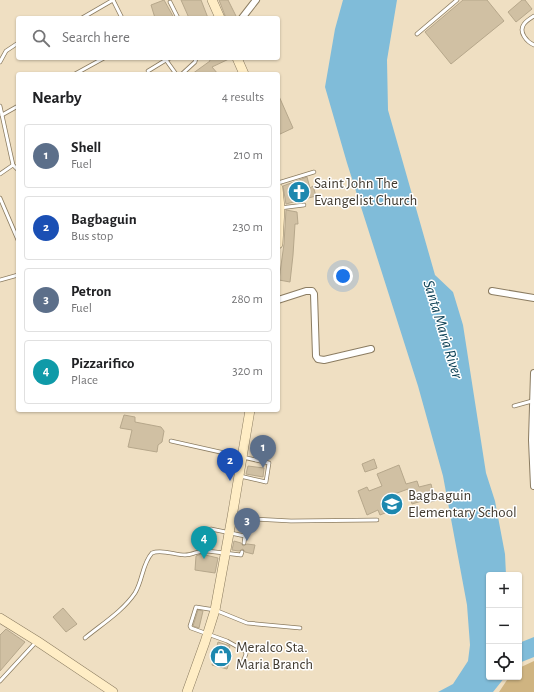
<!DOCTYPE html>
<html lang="en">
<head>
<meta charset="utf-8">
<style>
  :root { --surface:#fff; --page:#f6f6f6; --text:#202124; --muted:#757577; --line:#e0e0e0; --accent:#1d88af }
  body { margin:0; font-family:"Alegreya Sans",sans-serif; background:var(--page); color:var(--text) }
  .controls { position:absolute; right:12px; bottom:12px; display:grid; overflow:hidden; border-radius:4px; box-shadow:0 1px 3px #0004 }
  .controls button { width:36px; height:36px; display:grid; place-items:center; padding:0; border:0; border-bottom:1px solid var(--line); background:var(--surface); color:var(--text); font:20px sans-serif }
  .you { position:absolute; left:343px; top:276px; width:14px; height:14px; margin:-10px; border:3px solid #fff; border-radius:50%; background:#1a73e8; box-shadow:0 0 0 6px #1a73e833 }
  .badge { display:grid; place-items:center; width:26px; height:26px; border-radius:50%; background:var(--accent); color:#fff; font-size:13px; font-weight:700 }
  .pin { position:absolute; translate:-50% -33px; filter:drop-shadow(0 1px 2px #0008) }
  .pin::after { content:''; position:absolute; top:21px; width:14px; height:12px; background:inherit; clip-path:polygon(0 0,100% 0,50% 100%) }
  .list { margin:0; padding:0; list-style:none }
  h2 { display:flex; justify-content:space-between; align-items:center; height:52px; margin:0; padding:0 16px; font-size:17px }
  h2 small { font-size:13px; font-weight:400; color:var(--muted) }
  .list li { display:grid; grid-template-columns:26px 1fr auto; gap:12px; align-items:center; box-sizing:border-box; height:64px; margin:0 8px 8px; padding:0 8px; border:1px solid var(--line); border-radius:4px }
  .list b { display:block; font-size:15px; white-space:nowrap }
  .list p { margin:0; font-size:13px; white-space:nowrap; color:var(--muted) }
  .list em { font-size:13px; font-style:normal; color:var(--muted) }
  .icon { flex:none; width:22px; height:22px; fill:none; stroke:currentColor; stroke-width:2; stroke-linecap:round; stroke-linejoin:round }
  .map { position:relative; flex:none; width:534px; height:692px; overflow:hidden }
  .search { position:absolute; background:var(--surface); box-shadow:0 1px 3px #0004; left:16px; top:16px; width:264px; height:44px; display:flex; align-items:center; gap:10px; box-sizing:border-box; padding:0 14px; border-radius:4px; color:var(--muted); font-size:15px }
  .panel { position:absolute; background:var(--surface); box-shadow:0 1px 3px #0004; left:16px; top:72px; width:264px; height:340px; border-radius:4px }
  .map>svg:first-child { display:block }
  .green { fill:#cfb481 }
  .water { fill:#80bcd9 }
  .building { fill:#d0c0a3; stroke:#b6a78b }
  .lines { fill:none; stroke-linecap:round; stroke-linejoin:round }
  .lane-casing { stroke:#8b7c61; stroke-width:4.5 }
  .street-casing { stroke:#8b7c61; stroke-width:8 }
  .secondary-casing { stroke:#8b7c61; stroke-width:10 }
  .lane { stroke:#fff; stroke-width:3 }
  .street { stroke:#fff; stroke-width:6 }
  .secondary { stroke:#ffedc5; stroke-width:9 }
  .labels { text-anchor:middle; stroke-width:3; stroke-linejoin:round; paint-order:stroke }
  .poi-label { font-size:15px; fill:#413a2f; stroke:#fff; text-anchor:start }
  .water-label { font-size:16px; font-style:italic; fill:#0e4257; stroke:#fff }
</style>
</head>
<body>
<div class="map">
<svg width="534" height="692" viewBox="0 0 534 692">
  <rect width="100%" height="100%" fill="#efdfc2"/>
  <polygon class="green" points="534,661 534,692 499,692 509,677 519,677 519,668"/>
  <g class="water">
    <polygon points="343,0 397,0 387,60 388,110 435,275 453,292 463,325 486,473 495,501 505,554 506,575 489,575 489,677 505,677 493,692 438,692 453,684 468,661 470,645 467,605 443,476 418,386 347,163 325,87 335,29"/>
    <polygon points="534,637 534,657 519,663 519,643"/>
  </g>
  <g class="building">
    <polygon points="164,0 174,18 155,18 151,5"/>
    <polygon points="181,0 201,0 208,18 189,18"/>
    <polygon points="219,0 228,0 237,18 226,18"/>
    <polygon points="463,0 487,0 504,21 451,64 425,32"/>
    <polygon points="522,0 525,0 532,9 516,22 508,12"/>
    <polygon points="209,58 231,58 212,67 218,74 192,74 210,61"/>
    <polygon points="278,94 293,128 278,135"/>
    <polygon points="307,177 310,188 313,186 316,196 286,204 283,186"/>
    <polygon points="286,210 297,212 298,224 295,224 293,255 290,282 279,280 284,244"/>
    <polygon points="124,415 135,417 135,422 161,427 164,431 162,442 158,445 157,452 128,447 132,430 120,428"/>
    <polygon points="374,459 377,468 365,472 362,464"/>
    <polygon points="399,465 406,484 417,481 419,487 431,484 435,501 425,503 425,500 412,504 408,489 389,496 395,509 380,515 378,510 367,515 358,491 367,487 369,491 382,486 377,474"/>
    <polygon points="248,466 264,468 263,477 246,474"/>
    <polygon points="234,541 241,543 243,546 247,544 255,545 253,554 245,552 243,549 239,551 232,550"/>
    <polygon points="201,554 218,558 215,573 195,570 196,556"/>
    <polygon points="63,608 77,624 66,632 53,617"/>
    <polygon points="198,610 203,611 199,628 193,626"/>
    <polygon points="6,629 25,642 0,671 0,635"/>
    <polygon points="218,642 230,646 228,653 232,654 227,669 212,665"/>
  </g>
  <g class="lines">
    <g class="lane-casing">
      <g id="lane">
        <polyline points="113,0 122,18"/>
        <polyline points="170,2 178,18"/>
        <path d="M534,16C531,18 526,21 524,24C518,32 527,42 534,45"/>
        <polyline points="82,18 113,0"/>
        <polyline points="417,34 457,0"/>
        <polyline points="170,58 166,60 176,74"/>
        <polyline points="0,62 6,51 18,43"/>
        <polyline points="148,71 166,60"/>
        <polyline points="75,74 104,58"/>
        <polyline points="182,74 195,62 196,58"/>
        <polyline points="0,106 13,165 18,170"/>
        <polyline points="2,115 18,106"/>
        <polyline points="0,174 13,165"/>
        <polyline points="278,183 314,172"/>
        <polyline points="0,198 18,240"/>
        <polyline points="280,208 304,205"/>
        <polyline points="0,280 18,275"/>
        <polyline points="514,406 532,401"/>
        <polyline points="171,441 269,463 266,482 240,476"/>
        <polyline points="234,518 291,521 377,520"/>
        <polyline points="210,538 211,529 245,536 244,543"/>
        <polyline points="208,546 207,551 241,555 242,552"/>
        <path d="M85,638C102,624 123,611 135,593C143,580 142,564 152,553C162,549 175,555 185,555C193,555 199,550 207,551"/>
        <polyline points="243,662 246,654 245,651 227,641 191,628 190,626 196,607 215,610 247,623 300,628"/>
        <polyline points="0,681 36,642"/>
      </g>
    </g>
    <g class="street-casing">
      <g id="street">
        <polyline points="242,18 256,0"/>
        <polyline points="492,291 534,298"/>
        <polyline points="278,300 306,291 312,291 314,294 316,356 318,359 324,360 371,349"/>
        <polyline points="534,373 532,440 534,486"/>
      </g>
    </g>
    <g class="secondary-casing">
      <g id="secondary">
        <polyline points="212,0 220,18"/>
        <polyline points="237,58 244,74"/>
        <polyline points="278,188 280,208 278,244"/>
        <polyline points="0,618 37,641 113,692"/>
        <polyline points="187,692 205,642 215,610 232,517 250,410"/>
      </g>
    </g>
    <use href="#lane" class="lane"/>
    <use href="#street" class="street"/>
    <use href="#secondary" class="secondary"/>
  </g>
  <defs>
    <g id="church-disc" transform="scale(1.15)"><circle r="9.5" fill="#1d88af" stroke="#fff"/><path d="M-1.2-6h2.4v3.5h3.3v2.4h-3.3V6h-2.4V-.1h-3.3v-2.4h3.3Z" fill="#fff"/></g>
    <g id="school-disc" transform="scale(1.15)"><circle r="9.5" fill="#1d88af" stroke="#fff"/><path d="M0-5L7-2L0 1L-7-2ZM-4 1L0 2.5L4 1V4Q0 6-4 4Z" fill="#fff"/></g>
    <g id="shop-disc" transform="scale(1.15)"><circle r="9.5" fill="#1d88af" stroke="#fff"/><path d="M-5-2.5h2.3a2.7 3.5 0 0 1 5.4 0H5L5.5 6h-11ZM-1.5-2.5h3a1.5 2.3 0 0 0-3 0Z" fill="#fff"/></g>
  </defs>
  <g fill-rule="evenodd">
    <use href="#church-disc" x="299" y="192"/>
    <use href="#school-disc" x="392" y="504"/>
    <use href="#shop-disc" x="221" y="656"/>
  </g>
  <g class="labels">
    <g class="poi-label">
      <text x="314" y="188">Saint John The<tspan x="314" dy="17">Evangelist Church</tspan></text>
      <text x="408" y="500">Bagbaguin<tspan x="408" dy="17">Elementary School</tspan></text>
      <text x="236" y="652">Meralco Sta.<tspan x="236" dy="17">Maria Branch</tspan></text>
    </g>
    <g class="water-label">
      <text transform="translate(444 329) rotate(73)" y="6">Santa Maria River</text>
    </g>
  </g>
</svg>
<div class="controls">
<button>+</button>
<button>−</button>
<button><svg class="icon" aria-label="locate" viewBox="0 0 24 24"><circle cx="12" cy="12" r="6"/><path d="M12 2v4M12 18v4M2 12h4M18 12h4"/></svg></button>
</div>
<div class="you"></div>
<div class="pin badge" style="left:263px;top:468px;background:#5c6f8a">1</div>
<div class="pin badge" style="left:230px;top:481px;background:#1a4fb4">2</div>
<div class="pin badge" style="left:247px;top:541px;background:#5c6f8a">3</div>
<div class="pin badge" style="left:204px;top:559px;background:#0f9aa8">4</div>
<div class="search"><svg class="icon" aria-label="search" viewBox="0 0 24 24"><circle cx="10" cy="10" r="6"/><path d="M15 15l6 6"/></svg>Search here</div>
<section class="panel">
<h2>Nearby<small>4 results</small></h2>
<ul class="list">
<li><span class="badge" style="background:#5c6f8a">1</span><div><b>Shell</b><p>Fuel</p></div><em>210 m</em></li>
<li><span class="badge" style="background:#1a4fb4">2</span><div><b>Bagbaguin</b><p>Bus stop</p></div><em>230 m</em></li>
<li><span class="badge" style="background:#5c6f8a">3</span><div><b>Petron</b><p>Fuel</p></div><em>280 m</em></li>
<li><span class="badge" style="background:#0f9aa8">4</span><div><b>Pizzarifico</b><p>Place</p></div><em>320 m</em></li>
</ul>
</section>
</div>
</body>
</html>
